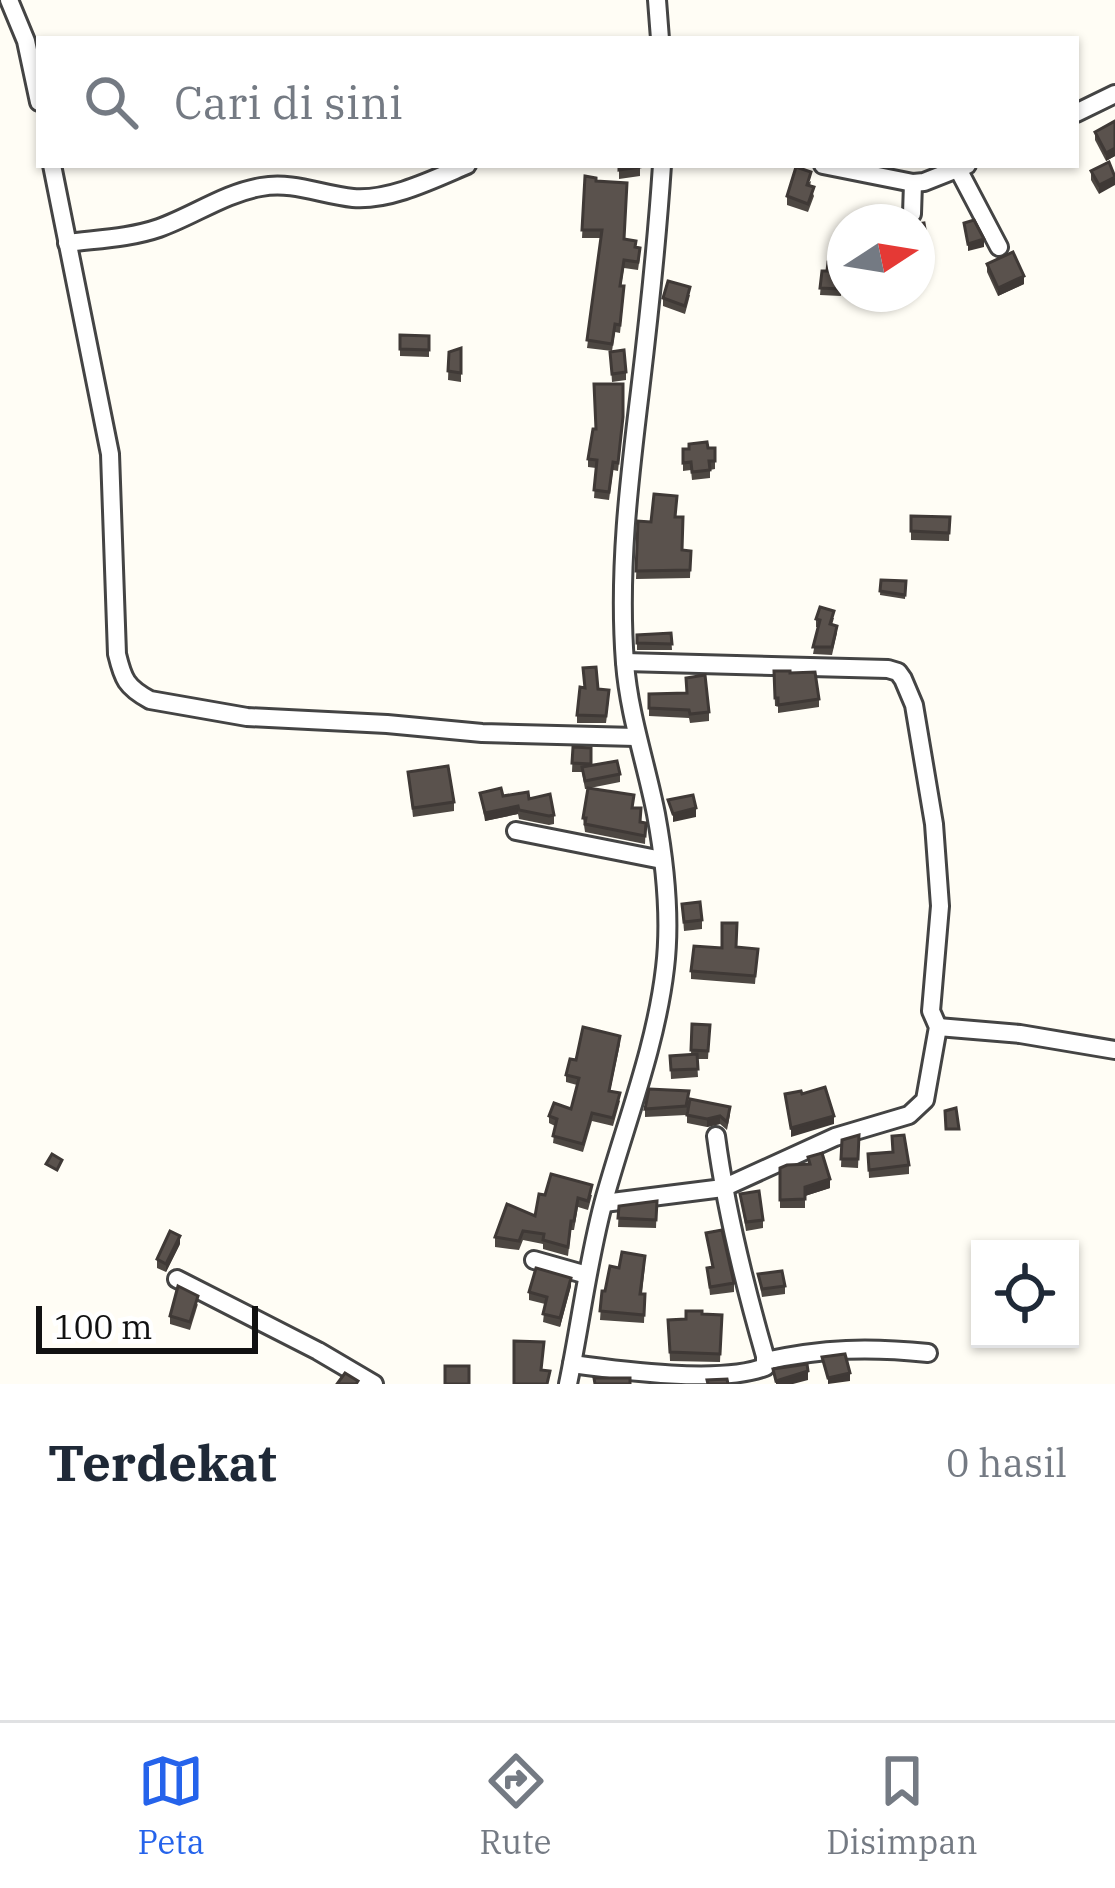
<!DOCTYPE html>
<html lang="id">
<head>
<meta charset="utf-8">
<style>
  :root { --surface:#fff; --page:#f2f2f3; --text:#1f2937; --muted:#747a83; --line:#e0e1e3; --accent:#2563eb }
  body { margin:0; font-family:"IBM Plex Serif",serif; background:var(--page); color:var(--text) }
  .controls { position:absolute; right:36px; bottom:36px; display:grid; overflow:hidden; border-radius:0px; box-shadow:0 3px 9px #0004 }
  .controls button { width:108px; height:108px; display:grid; place-items:center; padding:0; border:0; border-bottom:3px solid var(--line); background:var(--surface); color:var(--text); font:60px sans-serif }
  .compass { position:absolute; left:827px; top:204px; width:108px; height:108px; border-radius:50%; background:var(--surface); box-shadow:0 3px 9px #0004; rotate:78deg }
  .scale { position:absolute; left:36px; bottom:30px; width:222px; box-sizing:border-box; padding-left:12px; border:6px solid #111; border-top:0; font-size:33px; line-height:42px; white-space:nowrap; color:#111; -webkit-text-stroke:9px #fff; paint-order:stroke }
  .list { margin:0; padding:0; list-style:none }
  h2 { display:flex; justify-content:space-between; align-items:center; height:156px; margin:0; padding:0 48px; font-size:51px }
  h2 small { font-size:39px; font-weight:400; color:var(--muted) }
  .icon { flex:none; width:66px; height:66px; fill:none; stroke:currentColor; stroke-width:2; stroke-linecap:round; stroke-linejoin:round }
  .map { position:relative; flex:none; width:1115px; height:1384px; overflow:hidden }
  .search { position:absolute; background:var(--surface); box-shadow:0 3px 9px #0004; left:36px; right:36px; top:36px; height:132px; display:flex; align-items:center; gap:30px; box-sizing:border-box; padding:0 42px; border-radius:0px; color:var(--muted); font-size:45px }
  .sheet { height:336px; background:var(--surface) }
  nav { display:flex; justify-content:space-around; align-items:center; box-sizing:border-box; height:168px; border-top:3px solid var(--line); background:var(--surface); font-size:33px; color:var(--muted) }
  nav a { display:grid; justify-items:center; gap:6px }
  nav .on { color:var(--accent) }
  .map>svg:first-child { display:block }
  .lines { fill:none; stroke-linecap:round; stroke-linejoin:round }
  .minor-casing { stroke:#444; stroke-width:22 }
  .minor { stroke:#fff; stroke-width:16 }
  .wall { fill:#4d4742 }
  .shaded-wall { fill:#3f3936 }
  .building { fill:#5a524d; stroke:#3f3936; stroke-width:3 }
</style>
</head>
<body>
<div class="map">
<svg width="1115" height="1384" viewBox="0 0 1115 1384">
  <rect width="100%" height="100%" fill="#fffdf5"/>
  <g class="lines">
    <g class="minor-casing">
      <g id="minor">
        <polyline points="9,0 26,41 39,102"/>
        <polyline points="657,0 660,39"/>
        <polyline points="1076,113 1115,94"/>
        <path d="M52,165L110,454L117,654C123,679 126,687 150,700L247,717L387,724L482,733L636,737"/>
        <polyline points="823,165 913,183 924,182 967,165"/>
        <polyline points="958,169 999,247"/>
        <polyline points="912,214 913,183"/>
        <path d="M67,243C98,239 130,238 159,228C193,216 225,193 261,187C293,181 322,195 353,198C390,201 434,179 467,165"/>
        <polyline points="516,831 662,860"/>
        <polyline points="938,1027 1020,1034 1115,1050"/>
        <polyline points="604,1203 723,1188 835,1137 909,1115 925,1100 938,1027 931,1011 940,906 934,824 914,705 903,679 898,672 888,669 625,662"/>
        <polyline points="534,1260 587,1275"/>
        <polyline points="177,1279 318,1351 374,1384"/>
        <path d="M765,1361C824,1348 869,1347 928,1353"/>
        <path d="M572,1364C623,1371 721,1384 765,1367V1356C744,1283 726,1211 716,1136"/>
        <path d="M568,1384C581,1322 588,1258 605,1197C626,1122 656,1046 665,968C671,918 665,863 656,814C646,763 629,715 625,663C618,572 629,481 640,391C649,316 657,241 662,165"/>
      </g>
    </g>
    <use href="#minor" class="minor"/>
  </g>
  <g class="wall">
    <polygon points="1115,121 1115,156 1106,161 1095,140 1095,132"/>
    <polygon points="1109,162 1099,194 1091,180 1091,171"/>
    <polygon points="619,165 640,165 640,176 619,179"/>
    <polygon points="585,176 596,181 625,239 636,248 640,256 638,270 624,268 621,286 624,294 620,333 615,332 612,351 587,348 601,238 582,238"/>
    <polygon points="811,181 810,186 814,196 808,212 787,205 787,196"/>
    <polygon points="842,263 841,296 820,295 822,271 827,271"/>
    <polygon points="987,264 1024,284 998,296 987,272"/>
    <polygon points="690,295 685,314 663,306 663,298"/>
    <polygon points="400,335 429,336 429,357 400,356"/>
    <polygon points="449,352 461,373 461,382 448,380"/>
    <polygon points="610,352 626,372 626,380 612,382"/>
    <polygon points="623,425 618,471 613,470 609,500 594,498 596,468 588,467 588,459"/>
    <polygon points="715,448 715,469 710,470 710,478 692,480 691,470 683,471 683,449"/>
    <polygon points="911,516 950,517 949,541 911,540"/>
    <polygon points="676,517 683,550 691,551 690,578 636,579 638,521 651,522"/>
    <polygon points="881,580 906,581 905,599 880,595"/>
    <polygon points="834,618 832,625 837,633 832,655 813,654 818,627 816,627 816,619"/>
    <polygon points="671,633 672,650 637,650 637,635"/>
    <polygon points="774,671 790,673 819,699 819,707 778,713 778,706 775,706"/>
    <polygon points="598,689 609,698 606,723 577,723 577,715"/>
    <polygon points="649,694 709,712 709,721 690,723 689,718 649,716"/>
    <polygon points="573,747 591,748 591,766 620,774 620,782 590,788 633,808 640,822 646,823 645,844 585,832 583,818 587,789 585,789 582,772 572,772"/>
    <polygon points="408,772 454,802 454,811 413,817"/>
    <polygon points="480,793 529,799 554,815 554,824 549,825 519,819 518,814 485,821"/>
    <polygon points="682,904 702,920 702,929 684,931"/>
    <polygon points="736,947 758,949 755,984 691,979 691,971 722,948"/>
    <polygon points="692,1024 710,1025 708,1059 697,1059 698,1077 671,1079 670,1056 691,1055"/>
    <polygon points="620,1044 610,1091 620,1101 613,1126 592,1121 583,1152 553,1143 555,1126 549,1123 549,1116 571,1109 577,1085 566,1082 566,1075 576,1060"/>
    <polygon points="689,1100 686,1115 645,1117 645,1109"/>
    <polygon points="687,1115 730,1115 727,1130 720,1124 707,1127 687,1123"/>
    <polygon points="842,1140 859,1143 858,1168 841,1167"/>
    <polygon points="868,1154 909,1165 909,1174 869,1178"/>
    <polygon points="808,1157 830,1188 805,1196 805,1208 780,1208 780,1168 808,1164"/>
    <polygon points="740,1194 763,1220 763,1228 746,1231"/>
    <polygon points="545,1195 592,1195 588,1210 578,1207 574,1230 571,1230 568,1256 543,1249 543,1244 523,1240 519,1250 495,1247 495,1237 535,1216"/>
    <polygon points="657,1201 656,1228 618,1227 619,1206"/>
    <polygon points="706,1233 734,1283 734,1292 710,1295 707,1268 712,1267"/>
    <polygon points="180,1244 166,1272 157,1268 157,1259"/>
    <polygon points="645,1265 642,1294 645,1294 644,1323 600,1320 602,1291 605,1291 619,1268"/>
    <polygon points="758,1274 785,1286 785,1294 762,1297"/>
    <polygon points="571,1286 560,1327 543,1322 545,1304 529,1300 529,1292"/>
    <polygon points="198,1304 190,1330 170,1324 170,1316"/>
    <polygon points="702,1314 722,1315 720,1362 670,1361 668,1320 686,1319"/>
  </g>
  <g class="shaded-wall">
    <polygon points="1115,148 1115,156 1106,161 1106,153"/>
    <polygon points="1115,177 1115,185 1099,194 1099,185"/>
    <polygon points="984,239 984,247 968,251 968,244"/>
    <polygon points="1024,276 1024,284 998,296 998,288"/>
    <polygon points="518,806 518,814 485,821 485,813"/>
    <polygon points="696,808 696,817 673,822 673,814"/>
    <polygon points="720,1116 720,1124 707,1127 707,1119"/>
    <polygon points="834,1116 834,1124 791,1137 791,1128"/>
    <polygon points="830,1179 830,1188 805,1196 805,1187"/>
    <polygon points="180,1236 180,1244 166,1272 166,1264"/>
    <polygon points="571,1278 571,1286 560,1327 560,1318"/>
    <polygon points="808,1371 808,1380 793,1384 776,1384 776,1381"/>
    <polygon points="850,1373 850,1381 828,1384 828,1378"/>
  </g>
  <g class="building">
    <polygon points="1115,121 1115,148 1106,153 1095,132"/>
    <polygon points="1109,162 1115,177 1099,185 1091,171"/>
    <polygon points="619,165 640,165 640,167 619,170"/>
    <polygon points="796,167 811,172 807,185 814,187 808,204 787,196"/>
    <polygon points="585,176 596,178 596,181 627,183 624,239 636,241 635,247 640,248 638,262 624,260 620,286 624,286 620,325 615,324 612,344 587,340 602,230 582,230"/>
    <polygon points="974,220 984,239 968,244 964,223"/>
    <polygon points="924,223 927,241 917,244 917,224"/>
    <polygon points="1013,252 1024,276 998,288 987,264"/>
    <polygon points="828,262 842,263 841,289 820,288 822,271 827,271"/>
    <polygon points="668,281 690,287 685,306 663,298"/>
    <polygon points="400,335 429,336 429,350 400,349"/>
    <polygon points="461,348 461,373 448,371 449,352"/>
    <polygon points="624,350 626,372 612,374 610,352"/>
    <polygon points="594,384 623,384 623,417 618,463 613,462 609,492 594,490 597,460 588,459 593,429 596,429"/>
    <polygon points="707,442 708,448 715,448 715,461 709,461 710,470 692,472 691,462 683,463 683,449 689,449 689,444"/>
    <polygon points="654,494 677,496 675,517 683,517 682,550 691,551 690,570 636,571 638,521 651,522"/>
    <polygon points="911,516 950,517 949,533 911,531"/>
    <polygon points="881,580 906,581 905,595 880,591"/>
    <polygon points="820,607 834,611 830,624 837,626 832,647 813,647 820,620 816,619"/>
    <polygon points="671,633 672,644 637,643 637,635"/>
    <polygon points="596,667 598,689 609,690 606,716 577,715 580,687 585,688 583,668"/>
    <polygon points="774,671 790,671 790,673 815,672 819,699 778,705 778,698 775,698"/>
    <polygon points="705,675 709,712 690,714 689,710 649,708 649,694 687,693 686,678"/>
    <polygon points="573,747 591,748 591,764 572,763"/>
    <polygon points="617,761 620,774 585,781 582,767"/>
    <polygon points="448,766 454,802 413,808 408,772"/>
    <polygon points="501,788 503,796 528,792 529,799 550,794 554,815 549,816 519,810 518,806 485,813 480,793"/>
    <polygon points="588,788 634,795 632,808 641,808 640,822 646,823 645,836 585,824 586,818 583,818"/>
    <polygon points="693,795 696,808 673,814 668,800"/>
    <polygon points="700,902 702,920 684,922 682,904"/>
    <polygon points="722,923 737,923 736,947 758,949 755,976 691,971 694,946 722,948"/>
    <polygon points="692,1024 710,1025 708,1051 691,1050"/>
    <polygon points="583,1027 620,1036 609,1091 620,1093 613,1118 592,1113 583,1144 553,1136 557,1119 549,1116 554,1103 571,1109 579,1078 566,1075 570,1059 576,1060"/>
    <polygon points="697,1054 698,1069 671,1070 670,1056"/>
    <polygon points="825,1087 834,1116 791,1128 785,1094 801,1091 802,1094"/>
    <polygon points="649,1089 689,1091 686,1106 645,1109"/>
    <polygon points="690,1099 730,1107 727,1122 720,1116 707,1119 687,1115"/>
    <polygon points="956,1108 959,1129 946,1129 945,1111"/>
    <polygon points="859,1135 858,1159 841,1159 842,1140"/>
    <polygon points="904,1135 909,1165 869,1170 868,1154 893,1152 892,1136"/>
    <polygon points="822,1153 830,1179 805,1187 805,1199 780,1200 780,1168 787,1165 810,1164 808,1157"/>
    <polygon points="52,1154 62,1160 57,1170 46,1164"/>
    <polygon points="551,1174 592,1185 588,1201 578,1198 574,1221 571,1221 568,1247 543,1240 544,1234 523,1231 519,1241 495,1237 507,1204 535,1216 539,1194 545,1195"/>
    <polygon points="759,1191 763,1220 746,1222 740,1194"/>
    <polygon points="657,1201 656,1220 618,1218 619,1206"/>
    <polygon points="722,1230 734,1283 710,1287 707,1268 713,1267 706,1233"/>
    <polygon points="170,1231 180,1236 166,1264 157,1259"/>
    <polygon points="622,1252 645,1256 640,1294 645,1294 644,1315 600,1311 602,1291 605,1291 610,1266 619,1268"/>
    <polygon points="536,1268 571,1278 560,1318 543,1314 547,1297 529,1292"/>
    <polygon points="782,1271 785,1286 762,1289 758,1274"/>
    <polygon points="178,1286 198,1296 190,1322 170,1316"/>
    <polygon points="686,1311 702,1311 702,1314 722,1315 720,1354 670,1352 668,1320 686,1319"/>
    <polygon points="514,1341 544,1342 541,1370 550,1371 547,1384 514,1384"/>
    <polygon points="845,1354 850,1373 828,1378 822,1357"/>
    <polygon points="807,1364 808,1371 776,1381 773,1369"/>
    <rect x="445" y="1366" width="24" height="18"/>
    <polygon points="345,1373 358,1381 356,1384 337,1384"/>
    <polygon points="594,1378 630,1378 630,1384 595,1384"/>
    <polygon points="727,1379 728,1384 708,1384 707,1380"/>
  </g>
</svg>
<div class="controls">
<button><svg class="icon" aria-label="locate" viewBox="0 0 24 24"><circle cx="12" cy="12" r="6"/><path d="M12 2v4M12 18v4M2 12h4M18 12h4"/></svg></button>
</div>
<svg class="compass" viewBox="-18 -18 36 36"><path d="M0-13l5 13h-10z" fill="#e53935"/><path d="M0 13l5-13h-10z" fill="#747a83"/></svg>
<div class="scale">100 m</div>
<div class="search"><svg class="icon" aria-label="search" viewBox="0 0 24 24"><circle cx="10" cy="10" r="6"/><path d="M15 15l6 6"/></svg>Cari di sini</div>
</div>
<section class="sheet">
<h2>Terdekat<small>0 hasil</small></h2>
<ul class="list">
</ul>
</section>
<nav>
<a class="on"><svg class="icon" aria-label="map" viewBox="0 0 24 24"><path d="M3 6l6-2 6 2 6-2v14l-6 2-6-2-6 2zM9 4v14M15 6v14"/></svg>Peta</a>
<a><svg class="icon" aria-label="directions" viewBox="0 0 24 24"><path d="M12 3l9 9-9 9-9-9zM9 14v-3h6M13 9l2 2-2 2"/></svg>Rute</a>
<a><svg class="icon" aria-label="saved" viewBox="0 0 24 24"><path d="M7 4h10v16l-5-4-5 4z"/></svg>Disimpan</a>
</nav>
</body>
</html>
